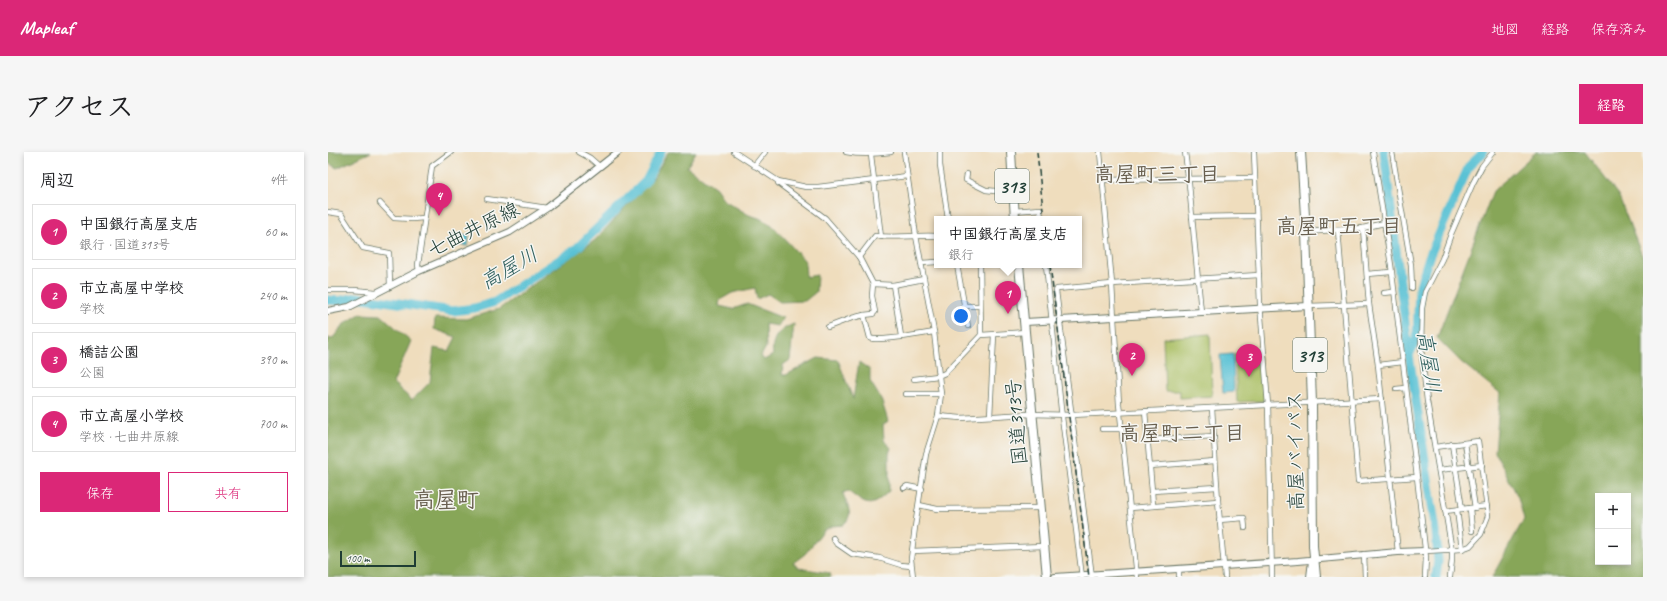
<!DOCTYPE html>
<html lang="ja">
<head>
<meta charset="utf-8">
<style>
  :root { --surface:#fff; --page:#f6f6f6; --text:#202124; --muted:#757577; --line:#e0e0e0; --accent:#db2777 }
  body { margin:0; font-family:Caveat,"Klee One",sans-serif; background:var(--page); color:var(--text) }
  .controls { position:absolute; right:12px; bottom:12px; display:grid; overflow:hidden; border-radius:0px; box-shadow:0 2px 6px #0003 }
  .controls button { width:36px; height:36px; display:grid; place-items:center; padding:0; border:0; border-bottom:1px solid var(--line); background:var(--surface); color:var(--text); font:20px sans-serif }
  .scale { position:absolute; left:12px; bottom:10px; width:76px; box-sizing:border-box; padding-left:4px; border:2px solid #1f3d34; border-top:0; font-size:11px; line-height:14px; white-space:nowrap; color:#1f3d34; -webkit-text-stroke:3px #f6f6f2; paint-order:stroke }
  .you { position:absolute; left:633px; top:164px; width:14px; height:14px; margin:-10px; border:3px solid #fff; border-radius:50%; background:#1a73e8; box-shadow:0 0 0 6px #1a73e833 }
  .badge { display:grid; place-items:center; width:26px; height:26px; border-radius:50%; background:var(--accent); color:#fff; font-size:13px; font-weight:700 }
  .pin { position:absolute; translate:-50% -33px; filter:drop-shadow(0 1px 2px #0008) }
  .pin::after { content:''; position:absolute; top:21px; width:14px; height:12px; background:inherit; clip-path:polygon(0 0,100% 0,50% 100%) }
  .popup { position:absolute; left:606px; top:64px; width:148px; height:52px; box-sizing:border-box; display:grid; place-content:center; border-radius:0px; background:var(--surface); filter:drop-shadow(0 1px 3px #0005); font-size:13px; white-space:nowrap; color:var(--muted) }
  .popup b { font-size:15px; color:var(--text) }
  .popup::after { content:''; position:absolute; left:50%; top:100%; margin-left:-8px; border:8px solid transparent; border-top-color:var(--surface) }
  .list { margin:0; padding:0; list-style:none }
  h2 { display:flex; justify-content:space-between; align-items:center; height:52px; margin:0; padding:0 16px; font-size:17px }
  h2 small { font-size:13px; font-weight:400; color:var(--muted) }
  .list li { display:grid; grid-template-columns:26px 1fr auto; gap:12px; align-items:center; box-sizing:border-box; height:56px; margin:0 8px 8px; padding:0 8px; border:1px solid var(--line); border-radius:0px }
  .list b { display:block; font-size:15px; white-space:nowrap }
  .list p { margin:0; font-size:13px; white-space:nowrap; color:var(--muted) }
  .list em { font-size:13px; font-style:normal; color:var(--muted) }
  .actions { display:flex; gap:8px; padding:12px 16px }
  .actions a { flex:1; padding:9px 0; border:1px solid var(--accent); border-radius:0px; text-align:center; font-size:14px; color:var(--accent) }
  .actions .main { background:var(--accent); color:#fff }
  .map { position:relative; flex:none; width:1315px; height:425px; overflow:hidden; border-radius:0px }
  header { display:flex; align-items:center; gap:24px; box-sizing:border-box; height:56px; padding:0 20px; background:var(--accent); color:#fff }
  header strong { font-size:19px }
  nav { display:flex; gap:22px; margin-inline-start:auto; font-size:14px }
  .intro { display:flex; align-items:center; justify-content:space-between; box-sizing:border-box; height:96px; padding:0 24px }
  h1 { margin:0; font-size:28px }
  .button { padding:10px 18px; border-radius:0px; background:var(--accent); color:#fff; font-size:14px; font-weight:700 }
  main { display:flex; gap:24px; padding:0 24px }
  aside { flex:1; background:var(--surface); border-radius:0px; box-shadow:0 2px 6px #0003 }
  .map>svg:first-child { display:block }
  .green { fill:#aabf63; stroke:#647e4c }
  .forest { fill:#87a659; stroke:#537246; fill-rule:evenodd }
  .water { fill:#58c1d4; stroke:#3c7f84 }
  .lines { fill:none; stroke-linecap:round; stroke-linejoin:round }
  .river { stroke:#58c1d4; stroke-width:9 }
  .street-casing { stroke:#687564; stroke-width:6 }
  .secondary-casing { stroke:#687564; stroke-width:8 }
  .highway-casing { stroke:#687564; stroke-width:10 }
  .street { stroke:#fff; stroke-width:4.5 }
  .secondary { stroke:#fff; stroke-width:6 }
  .highway { stroke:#fff; stroke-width:8 }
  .rail { stroke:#1f3d34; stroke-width:1.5; stroke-dasharray:6 3; stroke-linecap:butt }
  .labels { text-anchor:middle; stroke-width:3; stroke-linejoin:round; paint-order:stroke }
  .shield { fill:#f6f6f2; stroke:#60746d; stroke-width:1 }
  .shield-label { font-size:19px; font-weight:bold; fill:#1f3d34 }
  .street-label { font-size:20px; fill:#1f3d34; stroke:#f6f6f2 }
  .neighbourhood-label { font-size:21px; font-weight:bold; fill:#696050; stroke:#f6f6f2 }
  .water-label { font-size:21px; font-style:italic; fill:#2d5e5c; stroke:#f6f6f2 }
  .quarter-label { font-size:22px; font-weight:bold; fill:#696050; stroke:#f6f6f2 }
</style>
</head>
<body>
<header>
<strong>Mapleaf</strong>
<nav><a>地図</a><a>経路</a><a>保存済み</a></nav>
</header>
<div class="intro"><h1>アクセス</h1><a class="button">経路</a></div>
<main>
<aside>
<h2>周辺<small>4件</small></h2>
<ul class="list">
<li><span class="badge">1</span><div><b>中国銀行高屋支店</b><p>銀行 · 国道313号</p></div><em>60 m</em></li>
<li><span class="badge">2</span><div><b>市立高屋中学校</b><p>学校</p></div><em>240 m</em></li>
<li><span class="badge">3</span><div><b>橋詰公園</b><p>公園</p></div><em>390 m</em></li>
<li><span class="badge">4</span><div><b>市立高屋小学校</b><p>学校 · 七曲井原線</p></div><em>700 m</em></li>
</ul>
<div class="actions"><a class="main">保存</a><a>共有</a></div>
</aside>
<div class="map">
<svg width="1315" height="425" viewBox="0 0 1315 425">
  <rect width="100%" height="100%" fill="#f6f6f2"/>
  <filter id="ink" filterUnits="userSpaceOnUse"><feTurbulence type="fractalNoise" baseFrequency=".025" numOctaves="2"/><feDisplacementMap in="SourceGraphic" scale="8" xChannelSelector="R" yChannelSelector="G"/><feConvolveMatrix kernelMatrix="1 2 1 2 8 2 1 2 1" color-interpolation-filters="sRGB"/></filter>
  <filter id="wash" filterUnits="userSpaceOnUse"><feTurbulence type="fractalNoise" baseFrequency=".012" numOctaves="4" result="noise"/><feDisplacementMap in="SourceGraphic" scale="16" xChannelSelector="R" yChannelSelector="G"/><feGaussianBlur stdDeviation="0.9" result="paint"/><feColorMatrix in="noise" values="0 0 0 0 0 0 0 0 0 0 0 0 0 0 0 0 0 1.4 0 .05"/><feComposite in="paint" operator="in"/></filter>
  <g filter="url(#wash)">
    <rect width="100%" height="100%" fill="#efddbd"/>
    <g class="green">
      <polygon points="882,182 884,244 852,246 852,239 837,239 835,186"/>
      <polygon points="931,201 937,248 935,249 909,250 907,202"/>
    </g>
    <g class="forest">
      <polygon points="0,0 43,0 9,16 0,11"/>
      <path d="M340,0H368L359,15L388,36L396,48L421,63L431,66L444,73L477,109L478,125L489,123L488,140L477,149L452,150L440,142L429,147L427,136L404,141L392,148L391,154L405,157L419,152L455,166L450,174L437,172L438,195L433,204L436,208L445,203C443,186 450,178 466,172L462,208L455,213L454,223H458L490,206L510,208L525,247L531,210L542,218V229L553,247L560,269L555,273L556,288L563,296L561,301V339C542,357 540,355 520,339L515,341C519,355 527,362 515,373L504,374L496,378L477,402L465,411L471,416L502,421L503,425H0V186L4,187L16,172L32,162L53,163L83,189L65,231L84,248L102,230L106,196L121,199L128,185L106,177L107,166L138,167L171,157L267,88L326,25Z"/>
      <path d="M1208,0H1257L1290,43L1315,106V425H1164L1196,367L1190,345L1167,300L1172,241L1133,210L1109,186L1165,39ZM1270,344H1300V410H1270Z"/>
    </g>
    <g class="water">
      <polygon points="123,82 141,84 140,94 122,92"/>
      <polygon points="905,202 906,240 895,241 892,203"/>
    </g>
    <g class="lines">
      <g class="river">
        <polyline points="1056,0 1081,203 1108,379 1110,409 1108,425"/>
        <polyline points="0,148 11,149 29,145 125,159 147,156 167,150 248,97 318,29 333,0"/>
        <polyline points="1081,203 1089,186 1091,137 1101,105 1141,14 1155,1"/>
      </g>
    </g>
  </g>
  <g filter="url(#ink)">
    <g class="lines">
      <g class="street-casing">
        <g id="street">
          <polyline points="251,0 262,6 271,14"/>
          <path d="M406,0L450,29V31L497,66L531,105L545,132L544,144L547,160L545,162L536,163L542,186C550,190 594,182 606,180"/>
          <path d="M518,0C533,3 548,2 563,0"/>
          <polyline points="576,0 588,84 606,180 613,242 610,264 598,302 587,375 583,407 585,425"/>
          <polyline points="612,0 612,13 620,67"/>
          <polyline points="772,0 784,132 791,252 809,425"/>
          <polyline points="857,0 861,32 873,160"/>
          <polyline points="926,0 932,152 940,253 944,425"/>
          <polyline points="1045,0 1063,113 1089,325 1098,406 1097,425"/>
          <polyline points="1064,0 1083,113 1084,136"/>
          <polyline points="543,3 553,85"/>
          <polyline points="426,14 437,0"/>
          <polyline points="639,22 638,28 658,38 685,41"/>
          <polyline points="775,28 926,26"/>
          <polyline points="450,29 478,35 490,35 579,24"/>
          <polyline points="159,47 219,56"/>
          <polyline points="52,51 66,66 84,67 96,66"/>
          <polyline points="686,59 712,57 713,67"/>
          <polyline points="0,60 13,62 35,96 61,101 62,134"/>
          <polyline points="864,65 928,64"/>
          <polyline points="1035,76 1041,152 1050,213 1070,400"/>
          <polyline points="1010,78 1030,329 1089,325"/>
          <polyline points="978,80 1035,76 1056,71"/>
          <path d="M531,105L547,84C568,86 588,83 609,84"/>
          <polyline points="593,111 609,110"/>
          <polyline points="629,113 640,174"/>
          <polyline points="652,113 653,183"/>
          <polyline points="718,113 733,257 754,425"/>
          <polyline points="91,119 90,113 104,14 123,0"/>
          <polyline points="1039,122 1063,120"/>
          <polyline points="545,132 565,133 596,127"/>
          <polyline points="565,133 573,184"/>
          <polyline points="0,138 26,138 48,140"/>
          <polyline points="1056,141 1065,140"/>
          <polyline points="636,154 650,154"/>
          <polyline points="980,154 1041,152"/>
          <polyline points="500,175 524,166 536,163"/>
          <polyline points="1050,213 1075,210"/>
          <polyline points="586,227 610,224 617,221 653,183 698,180"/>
          <polyline points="1068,237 1078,236"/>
          <polyline points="578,242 613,242"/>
          <polyline points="884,256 890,349 897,425"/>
          <polyline points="817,259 824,339 889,335"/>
          <polyline points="610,264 633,266 701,262 744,263 1054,247"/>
          <polyline points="662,264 666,183"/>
          <polyline points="774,277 794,277"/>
          <polyline points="819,288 886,284"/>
          <polyline points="1137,291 1147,356"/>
          <polyline points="1124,292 1134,357"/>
          <polyline points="822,314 887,309"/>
          <polyline points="1111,318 1154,313"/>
          <polyline points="576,336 579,334 594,337"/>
          <polyline points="824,339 825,354"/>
          <polyline points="591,353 609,357 713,356"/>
          <polyline points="802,356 890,349"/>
          <polyline points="1142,356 1144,379"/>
          <polyline points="1129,358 1134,397"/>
          <polyline points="1117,359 1159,354"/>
          <polyline points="891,368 916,366 917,376"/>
          <polyline points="505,386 508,391 524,402 551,406 573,413 583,414"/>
          <polyline points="584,399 716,394"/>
          <polyline points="1097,399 1134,397 1142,394 1153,382 1160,364 1150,289 1107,295"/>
          <polyline points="1036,402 1037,425"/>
          <polyline points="851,417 851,425"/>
          <polyline points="764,425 728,139 729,137 784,132 931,123"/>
          <polyline points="1122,425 1124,408 1124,399 1099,249 1093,196 1094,156 1097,140 1114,107 1123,82 1145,31 1154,14 1165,0"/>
        </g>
      </g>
      <g class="secondary-casing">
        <g id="secondary">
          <polyline points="0,159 21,155 91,119 182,80 219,56 290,0"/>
          <polyline points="697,170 980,154"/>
          <polyline points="727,425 970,409 1070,400 1097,399"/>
        </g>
      </g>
      <g class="highway-casing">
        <g id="highway">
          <polyline points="683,0 687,67"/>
          <polyline points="973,0 978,80 984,251 985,394 988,425"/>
          <polyline points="691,113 719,425"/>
          <polyline points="983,425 985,409"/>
        </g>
      </g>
      <use href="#street" class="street"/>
      <use href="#secondary" class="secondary"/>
      <use href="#highway" class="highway"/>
      <g class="rail">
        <polyline points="709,0 716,67"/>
        <polyline points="722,113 761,425"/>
      </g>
    </g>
  </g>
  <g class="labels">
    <g class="shield">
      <rect x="667" y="17" width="34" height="34" rx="3"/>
      <rect x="965" y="186" width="34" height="34" rx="3"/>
    </g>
    <g class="shield-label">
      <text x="684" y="41">313</text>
      <text x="982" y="210">313</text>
    </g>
    <g class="street-label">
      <text transform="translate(145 77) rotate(-26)" y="7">七曲井原線</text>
      <text transform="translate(688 270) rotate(-95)" y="7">国道313号</text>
      <text transform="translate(967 299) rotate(-91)" y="7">高屋バイパス</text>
    </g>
    <g class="neighbourhood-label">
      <text x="829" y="29">高屋町三丁目</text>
      <text x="1011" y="81">高屋町五丁目</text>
      <text x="854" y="288">高屋町二丁目</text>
    </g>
    <g class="water-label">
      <text transform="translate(181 116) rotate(-30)" y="7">高屋川</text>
      <text transform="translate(1101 210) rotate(82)" y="7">高屋川</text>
    </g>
    <g class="quarter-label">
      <text x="118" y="355">高屋町</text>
    </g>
  </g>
</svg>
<div class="controls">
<button>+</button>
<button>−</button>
</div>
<div class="scale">100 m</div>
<div class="you"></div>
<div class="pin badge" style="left:680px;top:162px">1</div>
<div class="popup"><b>中国銀行高屋支店</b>銀行</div>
<div class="pin badge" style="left:804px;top:224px">2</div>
<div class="pin badge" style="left:921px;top:225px">3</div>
<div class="pin badge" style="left:111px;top:64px">4</div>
</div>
</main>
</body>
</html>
